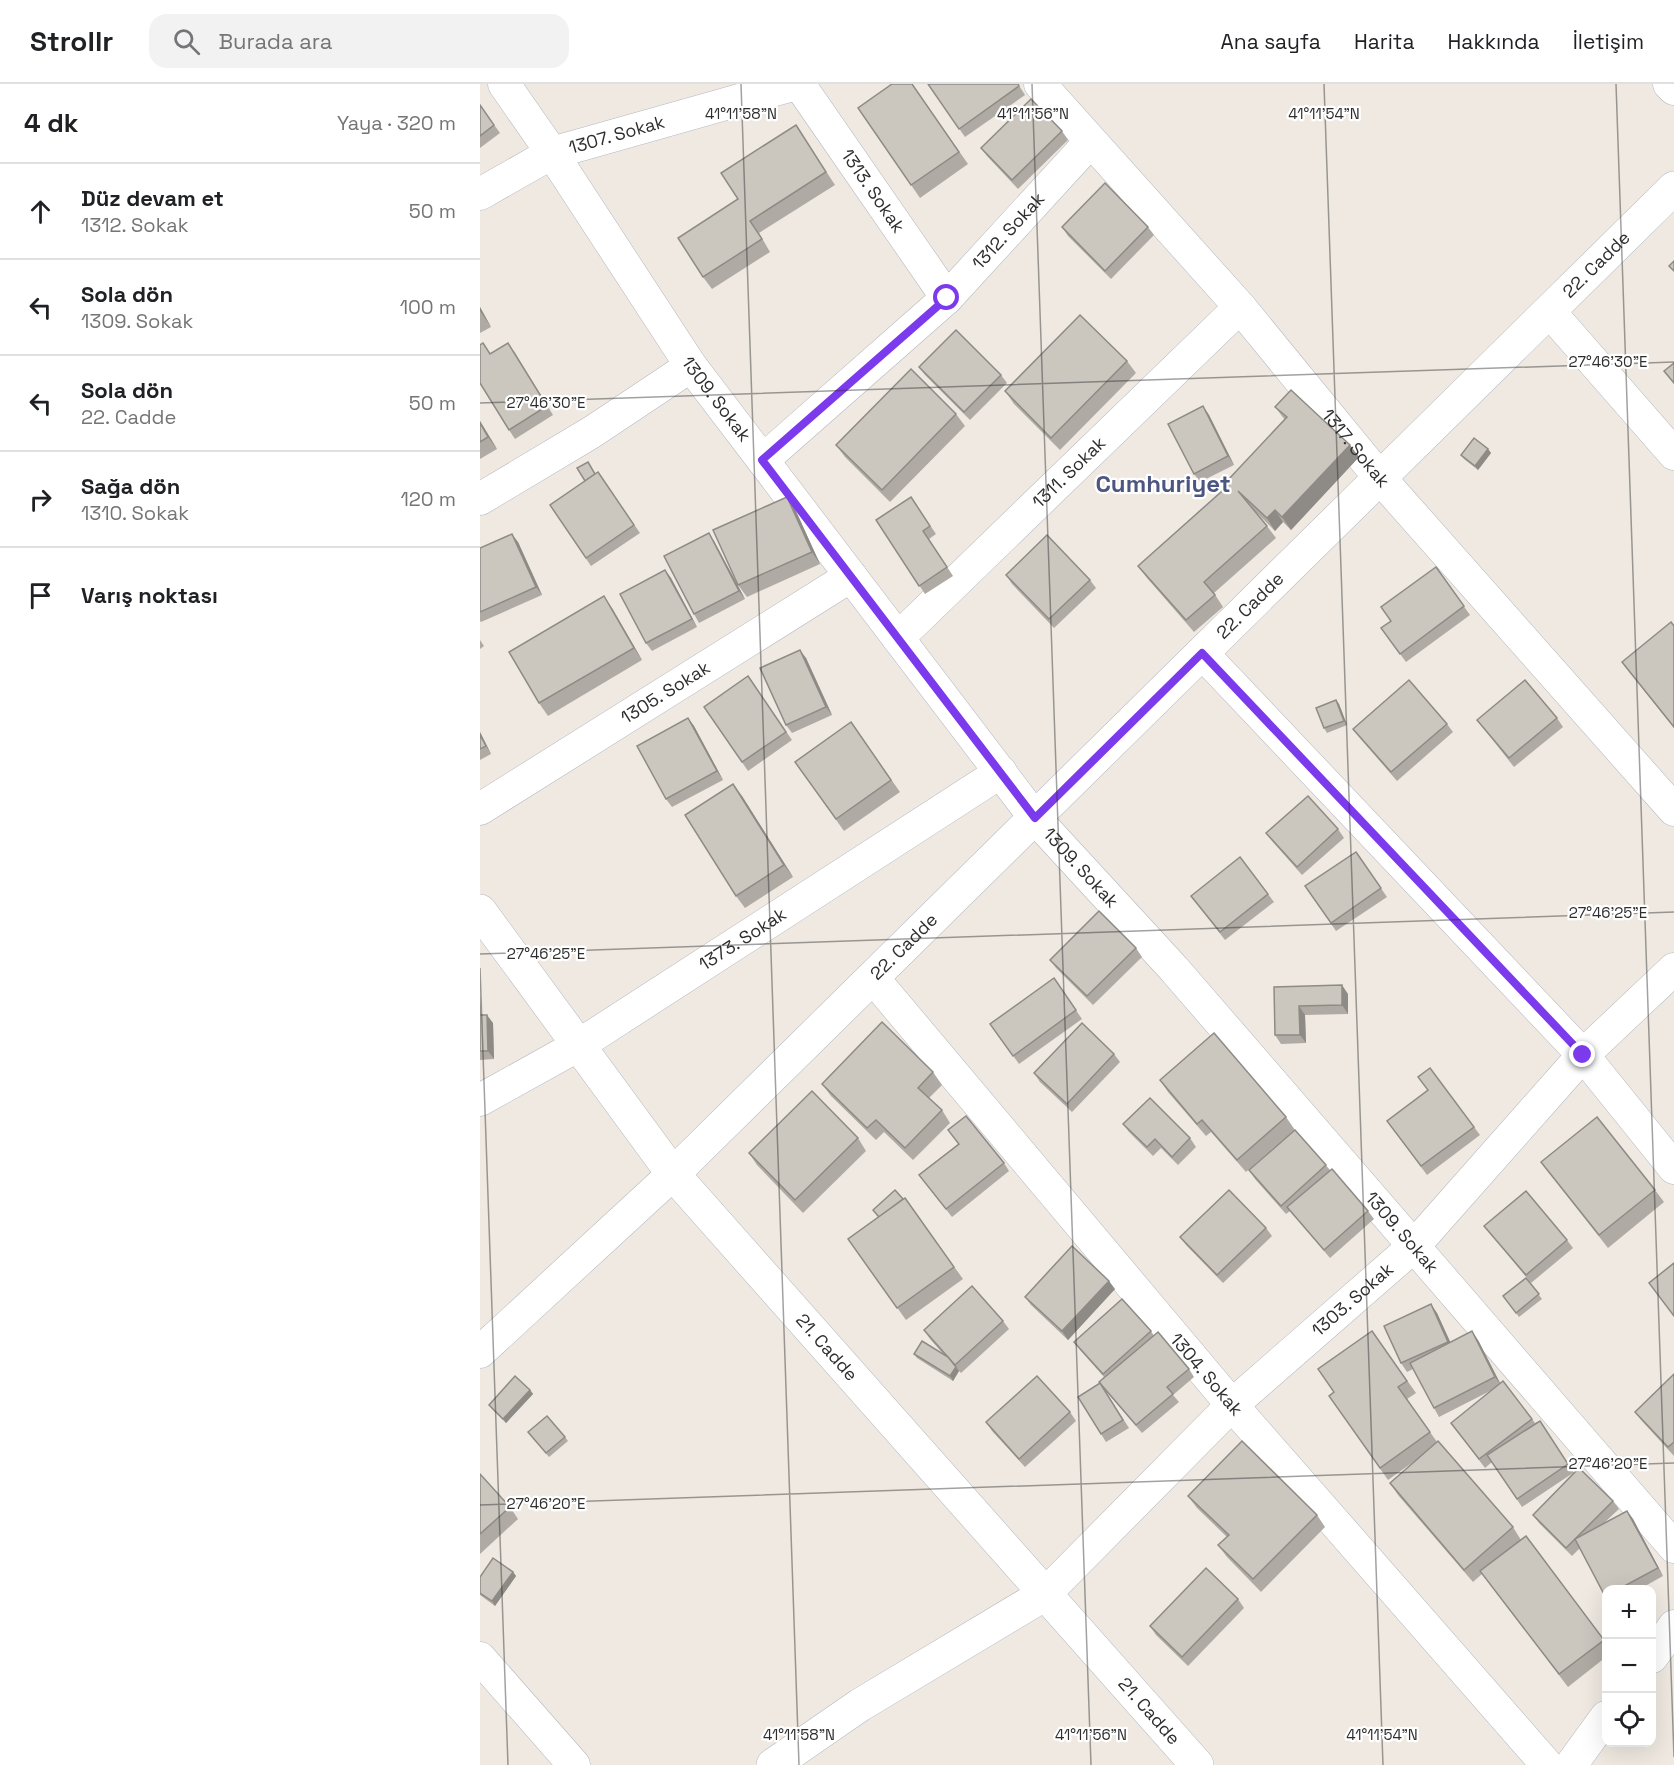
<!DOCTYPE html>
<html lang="tr">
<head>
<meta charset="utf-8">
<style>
  :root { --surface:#fff; --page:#f2f2f2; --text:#202124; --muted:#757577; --line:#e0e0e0 }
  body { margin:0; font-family:"Space Grotesk",sans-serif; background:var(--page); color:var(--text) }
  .controls { position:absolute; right:18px; bottom:18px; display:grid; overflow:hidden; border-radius:12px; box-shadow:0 6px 24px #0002 }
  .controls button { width:54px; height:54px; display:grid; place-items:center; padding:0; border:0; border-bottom:2px solid var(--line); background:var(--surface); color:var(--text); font:30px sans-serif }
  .stop { position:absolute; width:18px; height:18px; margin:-14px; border:4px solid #7c3aed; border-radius:50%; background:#fff }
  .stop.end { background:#7c3aed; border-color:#fff; box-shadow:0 2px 6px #0008 }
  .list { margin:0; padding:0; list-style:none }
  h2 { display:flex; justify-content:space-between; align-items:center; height:78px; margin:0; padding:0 24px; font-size:26px }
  h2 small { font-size:20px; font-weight:400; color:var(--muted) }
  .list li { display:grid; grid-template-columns:39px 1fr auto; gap:18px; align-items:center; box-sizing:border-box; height:96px; padding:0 24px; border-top:2px solid var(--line) }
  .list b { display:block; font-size:22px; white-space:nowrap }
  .list p { margin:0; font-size:20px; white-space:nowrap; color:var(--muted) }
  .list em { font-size:20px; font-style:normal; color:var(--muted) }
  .icon { flex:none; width:33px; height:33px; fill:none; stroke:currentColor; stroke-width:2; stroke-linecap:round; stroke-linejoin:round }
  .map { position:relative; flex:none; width:1194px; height:1681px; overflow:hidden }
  header { display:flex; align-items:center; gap:36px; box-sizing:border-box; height:84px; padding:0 30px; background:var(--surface); border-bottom:2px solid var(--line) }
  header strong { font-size:28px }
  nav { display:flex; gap:33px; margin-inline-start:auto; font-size:21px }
  .search { width:420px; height:54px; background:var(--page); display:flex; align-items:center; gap:15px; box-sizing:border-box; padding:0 21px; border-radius:18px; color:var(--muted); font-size:22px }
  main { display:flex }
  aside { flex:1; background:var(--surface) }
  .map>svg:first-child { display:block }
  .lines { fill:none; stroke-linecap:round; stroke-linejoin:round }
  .street-casing { stroke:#b4b7c1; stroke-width:33 }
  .secondary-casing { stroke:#b4b7c1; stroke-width:34 }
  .street { stroke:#fff; stroke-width:32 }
  .secondary { stroke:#fff; stroke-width:33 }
  .wall { fill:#afaba4 }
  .shaded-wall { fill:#8e8b86 }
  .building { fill:#cbc7bf; stroke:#8e8b86; stroke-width:1.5 }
  .route { stroke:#7c3aed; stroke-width:8 }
  .ticks { fill:none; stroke:#2e2e2e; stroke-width:1.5; stroke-opacity:0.45 }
  .labels { text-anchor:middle; stroke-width:4.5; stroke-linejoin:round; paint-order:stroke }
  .street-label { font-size:18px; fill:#2e2e2e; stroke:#fff }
  .district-label { font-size:24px; font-weight:bold; fill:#4d5680; stroke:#fff }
  .ticks-label { font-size:15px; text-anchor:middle; fill:#2e2e2e; stroke:#fff; stroke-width:4.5; stroke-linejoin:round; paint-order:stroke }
</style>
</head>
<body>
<header>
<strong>Strollr</strong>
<div class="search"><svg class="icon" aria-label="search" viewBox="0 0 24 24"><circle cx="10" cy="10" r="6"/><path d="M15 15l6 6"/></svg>Burada ara</div>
<nav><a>Ana sayfa</a><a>Harita</a><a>Hakkında</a><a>İletişim</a></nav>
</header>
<main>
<aside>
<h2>4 dk<small>Yaya · 320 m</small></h2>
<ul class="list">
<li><svg class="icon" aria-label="ahead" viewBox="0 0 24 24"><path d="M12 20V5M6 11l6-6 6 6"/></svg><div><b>Düz devam et</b><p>1312. Sokak</p></div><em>50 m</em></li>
<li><svg class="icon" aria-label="left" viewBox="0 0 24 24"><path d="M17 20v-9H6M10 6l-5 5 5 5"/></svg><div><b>Sola dön</b><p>1309. Sokak</p></div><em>100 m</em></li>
<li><svg class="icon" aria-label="left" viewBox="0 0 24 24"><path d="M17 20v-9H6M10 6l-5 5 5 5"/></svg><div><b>Sola dön</b><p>22. Cadde</p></div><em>50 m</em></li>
<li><svg class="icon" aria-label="right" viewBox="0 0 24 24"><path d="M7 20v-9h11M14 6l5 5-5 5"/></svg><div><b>Sağa dön</b><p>1310. Sokak</p></div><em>120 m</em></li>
<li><svg class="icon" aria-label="arrive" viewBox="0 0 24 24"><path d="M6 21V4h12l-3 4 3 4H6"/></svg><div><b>Varış noktası</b></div></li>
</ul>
</aside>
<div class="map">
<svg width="1194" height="1681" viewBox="0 0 1194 1681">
  <rect width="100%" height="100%" fill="#efe9e1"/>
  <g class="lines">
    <g class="street-casing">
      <g id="street">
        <path id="s1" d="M24,0L72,69L211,282L555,734L694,885L1194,1463"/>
        <path id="s2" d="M319,0L467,214"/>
        <path id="s3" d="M560,0L760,223L900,394L1194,726"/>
        <polyline points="1189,0 1194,5"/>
        <path id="s4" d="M0,110L72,69L316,0"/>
        <polyline points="1069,227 1194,370"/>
        <path id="s5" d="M283,376L467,214L610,58"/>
        <polyline points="0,415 112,348 211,282"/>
        <path id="s6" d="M418,554L760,223"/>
        <polyline points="722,569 1103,971 1194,1084"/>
        <path id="s7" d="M0,725L371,492"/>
        <path id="s8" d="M393,894L752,1321L1067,1681"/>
        <path id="s9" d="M0,1016L99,961L521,688"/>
        <polyline points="0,1268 193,1090"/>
        <path id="s10" d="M565,1510L752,1321L934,1162L1103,971L1194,885"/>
        <polyline points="1172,1573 1194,1542"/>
        <polyline points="0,1574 94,1681"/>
        <polyline points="1091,1681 1126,1633"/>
      </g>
    </g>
    <g class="secondary-casing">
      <g id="secondary">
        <path id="s11" d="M0,827L193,1090L717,1681"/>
        <path id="s12" d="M193,1090L1194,104"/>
        <polyline points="293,1681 380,1621 565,1510"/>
      </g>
    </g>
    <use href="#street" class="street"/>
    <use href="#secondary" class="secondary"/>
  </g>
  <g class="wall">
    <polygon points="432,0 488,80 440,114 378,24"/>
    <polygon points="448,0 538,0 545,11 485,53"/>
    <polygon points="0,21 20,49 0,64"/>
    <polygon points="316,41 355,101 279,149 290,168 232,205 223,193 258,115"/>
    <polygon points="582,47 588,56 538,105 507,72 501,64"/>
    <polygon points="582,143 668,143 674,151 631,195 588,152"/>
    <polygon points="0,223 11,243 0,249"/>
    <polygon points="34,267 73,331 35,355 29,346 10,270"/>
    <polygon points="647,277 656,289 580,366 534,320 525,307"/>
    <polygon points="439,283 521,291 527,299 490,336 445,291"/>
    <polygon points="723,322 729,331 754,381 720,398 714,390"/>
    <polygon points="795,323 879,373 811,446 803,438 795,447 776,428 787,442 796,454 734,509 743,523 714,548 667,494 658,482 750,400 747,397 805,336"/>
    <polygon points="476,330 485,342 410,418 365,373 356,361"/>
    <polygon points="0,337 17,365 0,375"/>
    <polygon points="1008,365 1011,369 998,386 984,375 981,371"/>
    <polygon points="118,388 160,449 111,482 70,421"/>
    <polygon points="307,413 315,425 340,480 267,513 258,501"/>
    <polygon points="431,413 456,450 449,455 473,492 445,510 396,436"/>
    <polygon points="234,457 265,515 219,539 214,530"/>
    <polygon points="38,458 62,511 1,538 0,537 0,464"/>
    <polygon points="956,483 990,531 926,578 901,544 911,537"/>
    <polygon points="185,486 191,494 217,543 172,567 166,559"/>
    <polygon points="526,491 610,496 616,504 574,544 532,500"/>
    <polygon points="132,524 162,576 68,632 59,619"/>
    <polygon points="1194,542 1194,644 1151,590 1142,578"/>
    <polygon points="0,556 4,562 0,565"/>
    <polygon points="326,574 352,631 312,649 306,641"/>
    <polygon points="268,592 312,656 268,687 224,623"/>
    <polygon points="856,616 859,620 867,641 847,649 844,644"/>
    <polygon points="208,634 214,642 243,696 192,723 186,715"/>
    <polygon points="1077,634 1083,643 1034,683 997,636"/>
    <polygon points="371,638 420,708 364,747 315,678"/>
    <polygon points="967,640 973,648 917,697 879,653 873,645"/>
    <polygon points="0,648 11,670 0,676"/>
    <polygon points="262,712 313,793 265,824 256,812"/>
    <polygon points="858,745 864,754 822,791 792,757 786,749"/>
    <polygon points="876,768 907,813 856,847 825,802"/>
    <polygon points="788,810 794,818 745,856 711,812"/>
    <polygon points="656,864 662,873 613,921 576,884 570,876"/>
    <polygon points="574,894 602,935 539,980 510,940"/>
    <polygon points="794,903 868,910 868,930 825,931 826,959 801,960 795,951"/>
    <polygon points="0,911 1,931 13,939 14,975 0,976"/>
    <polygon points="634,970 640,978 592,1028 560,998 554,989"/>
    <polygon points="950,984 1000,1051 947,1091 907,1037 948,1006"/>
    <polygon points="453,988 462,1001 449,1014 462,1026 470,1039 433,1076 404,1048 396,1056 351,1012 342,1000"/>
    <polygon points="680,996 806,1033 815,1046 850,1086 888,1127 894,1135 850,1174 810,1127 806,1130 775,1095 769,1086 808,1051 766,1088 731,1048 726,1052 688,1008"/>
    <polygon points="643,1040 710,1054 716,1063 698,1081 681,1064 673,1072 649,1048"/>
    <polygon points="468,1046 524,1079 529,1087 472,1133 439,1091 478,1060"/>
    <polygon points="378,1054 386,1067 323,1129 277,1081 269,1069"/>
    <polygon points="1061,1078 1175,1106 1184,1118 1128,1164 1070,1090"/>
    <polygon points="425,1114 483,1195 426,1236 368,1155 398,1133 393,1126"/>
    <polygon points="1004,1142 1087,1156 1093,1164 1051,1199"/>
    <polygon points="786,1144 792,1152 743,1199 706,1161 700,1153"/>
    <polygon points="1046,1194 1062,1215 1039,1233 1023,1212"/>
    <polygon points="635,1205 588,1256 551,1221 545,1213"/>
    <polygon points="957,1229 970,1259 998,1256 1020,1299 1023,1297 1055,1339 1060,1337 1094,1389 1133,1417 1139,1425 1125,1438 1147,1427 1153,1435 1183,1492 1158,1506 1126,1506 1126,1514 1100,1464 1092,1472 1059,1439 1053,1431 1093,1389 1042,1423 1012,1378 1005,1384 971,1339 1012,1306 959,1333 954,1324 933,1285 927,1288 921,1279"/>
    <polygon points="523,1237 529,1245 481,1289 479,1287 473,1297 437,1274 434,1270 465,1272 450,1255 444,1246"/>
    <polygon points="671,1247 674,1252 709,1285 714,1293 693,1311 699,1318 662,1349 625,1306 619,1298 624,1293 600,1266 594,1258"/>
    <polygon points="892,1247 936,1309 927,1315 957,1358 1033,1443 1041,1456 1046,1452 1126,1559 1126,1573 1088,1603 1002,1490 993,1498 918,1411 910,1399 936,1376 908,1396 849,1312 854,1308"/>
    <polygon points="1194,1290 1194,1372 1161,1336 1155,1328"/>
    <polygon points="620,1299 649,1344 626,1358 621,1350"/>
    <polygon points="50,1306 53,1310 26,1339 12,1325 9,1321"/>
    <polygon points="590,1328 596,1337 545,1383 512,1347 506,1338"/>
    <polygon points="51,1352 85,1353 88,1357 69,1373"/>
    <polygon points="0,1390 30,1423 38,1435 0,1470"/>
    <polygon points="708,1412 837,1431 845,1443 781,1508 747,1473 738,1461 747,1453 717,1424"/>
    <polygon points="33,1488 36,1492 15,1522 0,1511 0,1493"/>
    <polygon points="758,1515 764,1524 708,1582 676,1551 670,1542"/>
  </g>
  <g class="shaded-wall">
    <polygon points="0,223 11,243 0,227"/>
    <polygon points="723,322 729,331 754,381 748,372"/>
    <polygon points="0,337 17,365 8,353 0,339"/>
    <polygon points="870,361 879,373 811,446 802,433"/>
    <polygon points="1008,365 1011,369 998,386 995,382"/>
    <polygon points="307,413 315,425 340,480 332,468"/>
    <polygon points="795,426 803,438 795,447 787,434"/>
    <polygon points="229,449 234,457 265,515 259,507"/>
    <polygon points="32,450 38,458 62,511 56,503"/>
    <polygon points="185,486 191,494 217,543 212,535"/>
    <polygon points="124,512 132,524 162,576 154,564"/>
    <polygon points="320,566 326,574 352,631 346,623"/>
    <polygon points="856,616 859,620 867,641 864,637"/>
    <polygon points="208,634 214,642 243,696 237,687"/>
    <polygon points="0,648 11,670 6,662 0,651"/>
    <polygon points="253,700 262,712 313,793 304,781"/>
    <polygon points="862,901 868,910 868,930 862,921"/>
    <polygon points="0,911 1,940 0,938"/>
    <polygon points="819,922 825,931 826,959 820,951"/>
    <polygon points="7,931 13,939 14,975 8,967"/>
    <polygon points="629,1197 635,1205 588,1256 582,1247"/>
    <polygon points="951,1220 957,1229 974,1266 968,1258"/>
    <polygon points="992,1247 998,1256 1021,1301 1015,1293"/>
    <polygon points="476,1283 479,1287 473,1297 470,1292"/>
    <polygon points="50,1306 53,1310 26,1339 23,1335"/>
    <polygon points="1147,1427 1153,1435 1183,1492 1178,1484"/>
    <polygon points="33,1488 36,1492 15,1522 12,1517"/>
  </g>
  <g class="building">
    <polygon points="412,0 432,0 479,68 431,101 378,24"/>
    <polygon points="448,0 538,0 539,2 479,45"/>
    <polygon points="551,15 582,47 532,96 501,64"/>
    <polygon points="0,21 14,41 0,52"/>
    <polygon points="316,41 346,88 270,137 282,155 223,193 198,154 258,115 241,89"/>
    <polygon points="625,99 668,143 625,187 582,143"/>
    <polygon points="1194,177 1194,187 1189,182"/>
    <polygon points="600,231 647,277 571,354 525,307"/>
    <polygon points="476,246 521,291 484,328 439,283"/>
    <polygon points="3,259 10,270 28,259 67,322 29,346 0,299 0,261"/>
    <polygon points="1194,279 1194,299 1184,287"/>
    <polygon points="431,285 476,330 402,406 356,361"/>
    <polygon points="811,306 870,361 802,433 795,426 787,434 758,407 787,442 724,498 735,511 706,536 658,482 750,400 747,397 807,333 795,323"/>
    <polygon points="723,322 748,372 714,390 688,340"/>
    <polygon points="0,339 8,353 0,358"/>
    <polygon points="994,354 1008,365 995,382 981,371"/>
    <polygon points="108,378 115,390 105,397 97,384"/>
    <polygon points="118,388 154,441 106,474 70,421"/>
    <polygon points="307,413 332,468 258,501 233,446"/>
    <polygon points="431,413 450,442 443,447 467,483 439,502 396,436"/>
    <polygon points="229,449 259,507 214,530 184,472"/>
    <polygon points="32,450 56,503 0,528 0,464"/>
    <polygon points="567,451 610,496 569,535 526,491"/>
    <polygon points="956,483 984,522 920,570 901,544 911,537 901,523"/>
    <polygon points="185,486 212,535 166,559 140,510"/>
    <polygon points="124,512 154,564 59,619 29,568"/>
    <polygon points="1191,538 1194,542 1194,643 1142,578"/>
    <polygon points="320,566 346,623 306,641 280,584"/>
    <polygon points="268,592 306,648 262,678 224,623"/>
    <polygon points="929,596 967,640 911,688 873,645"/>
    <polygon points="1045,596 1077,634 1029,674 997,636"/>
    <polygon points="856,616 864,637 844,644 836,624"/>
    <polygon points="208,634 237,687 186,715 157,662"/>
    <polygon points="371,638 411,696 356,735 315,678"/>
    <polygon points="0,651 6,662 0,665"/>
    <polygon points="253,700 304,781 256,812 205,731"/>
    <polygon points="828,712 858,745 817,783 786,749"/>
    <polygon points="876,768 901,804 851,839 825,802"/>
    <polygon points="760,773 788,810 740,848 711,812"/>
    <polygon points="619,827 656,864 607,912 570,876"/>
    <polygon points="574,894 596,926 533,972 510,940"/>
    <polygon points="862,901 862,921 819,922 820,951 795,951 794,903"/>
    <polygon points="0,931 7,931 8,967 0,967"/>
    <polygon points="402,938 453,988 438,1004 462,1026 425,1064 396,1036 387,1044 342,1000"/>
    <polygon points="602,939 634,970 587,1020 554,989"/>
    <polygon points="734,949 806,1033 757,1076 722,1036 717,1040 680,996"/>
    <polygon points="950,984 994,1043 941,1082 907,1037 948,1006 938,993"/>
    <polygon points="332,1007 378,1054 315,1116 269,1069"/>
    <polygon points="670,1014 710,1054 692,1073 675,1055 667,1063 643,1040"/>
    <polygon points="486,1032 524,1079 466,1125 439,1091 479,1060 468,1046"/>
    <polygon points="1117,1033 1175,1106 1119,1151 1061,1078"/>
    <polygon points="815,1046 846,1081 801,1122 769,1086"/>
    <polygon points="852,1085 888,1127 844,1166 807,1123"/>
    <polygon points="415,1106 423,1115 399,1133 393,1126"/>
    <polygon points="749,1106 786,1144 737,1191 700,1153"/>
    <polygon points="1046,1107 1087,1156 1046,1191 1004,1142"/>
    <polygon points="425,1114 474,1183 417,1224 368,1155"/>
    <polygon points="592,1162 629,1197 582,1247 545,1213"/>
    <polygon points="1194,1179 1194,1232 1169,1199"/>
    <polygon points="1046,1194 1059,1210 1036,1229 1023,1212"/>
    <polygon points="492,1202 523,1237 475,1281 444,1246"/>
    <polygon points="642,1215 671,1247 623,1290 594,1258"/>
    <polygon points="951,1220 968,1258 921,1279 904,1242"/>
    <polygon points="892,1247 927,1297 918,1303 950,1348 900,1384 849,1312 854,1308 838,1285"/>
    <polygon points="992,1247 1015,1293 954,1324 930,1279"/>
    <polygon points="678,1248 709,1285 687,1303 693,1310 656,1341 619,1298"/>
    <polygon points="442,1257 468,1273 476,1283 470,1292 434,1270"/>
    <polygon points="1194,1290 1194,1358 1188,1363 1155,1328"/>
    <polygon points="35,1292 50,1306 23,1335 9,1321"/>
    <polygon points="557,1292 590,1328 539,1375 506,1338"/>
    <polygon points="1023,1297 1052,1335 999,1375 971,1339"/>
    <polygon points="620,1299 643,1336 621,1350 598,1313"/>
    <polygon points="67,1332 85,1353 66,1369 48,1348"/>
    <polygon points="1060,1337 1088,1380 1037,1415 1007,1371"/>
    <polygon points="762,1357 837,1431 773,1495 738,1461 749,1451 708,1412"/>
    <polygon points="958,1357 1033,1443 984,1486 910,1399"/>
    <polygon points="1099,1384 1133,1417 1086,1464 1053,1431"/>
    <polygon points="0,1390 30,1423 0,1450"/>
    <polygon points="1147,1427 1178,1484 1137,1506 1126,1506 1126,1511 1125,1512 1095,1455"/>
    <polygon points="1046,1452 1124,1556 1079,1590 1000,1487"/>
    <polygon points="13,1474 33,1488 12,1517 0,1509 0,1493"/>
    <polygon points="726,1484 758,1515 702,1573 670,1542"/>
  </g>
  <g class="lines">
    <polyline class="route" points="467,214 282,376 555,734 722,569 1103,971"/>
  </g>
  <path class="ticks" d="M261,0L319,1681M552,0L611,1681M844,0L903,1681M1136,0L1194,1673M0,319L1194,278M0,870L1194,828M0,884L28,1681M0,1421L1194,1379"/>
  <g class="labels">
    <g class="street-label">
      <text dy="6" stroke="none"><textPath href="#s4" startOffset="150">1307. Sokak</textPath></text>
      <text dy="6" stroke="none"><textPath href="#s2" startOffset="130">1313. Sokak</textPath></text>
      <text dy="6" stroke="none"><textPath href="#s5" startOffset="336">1312. Sokak</textPath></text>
      <text dy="6" stroke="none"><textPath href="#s12" startOffset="1296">22. Cadde</textPath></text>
      <text dy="6" stroke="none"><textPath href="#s1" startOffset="380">1309. Sokak</textPath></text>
      <text dy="6" stroke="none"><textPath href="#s3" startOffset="482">1317. Sokak</textPath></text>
      <text dy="6" stroke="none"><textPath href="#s6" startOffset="238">1311. Sokak</textPath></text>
      <text dy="6" stroke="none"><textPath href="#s12" startOffset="810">22. Cadde</textPath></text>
      <text dy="6" stroke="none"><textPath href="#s7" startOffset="219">1305. Sokak</textPath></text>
      <text dy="6" stroke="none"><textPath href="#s1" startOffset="974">1309. Sokak</textPath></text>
      <text dy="6" stroke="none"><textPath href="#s9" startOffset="308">1373. Sokak</textPath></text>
      <text dy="6" stroke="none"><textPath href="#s12" startOffset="324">22. Cadde</textPath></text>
      <text dy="6" stroke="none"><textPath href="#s1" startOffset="1460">1309. Sokak</textPath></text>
      <text dy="6" stroke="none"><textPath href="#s10" startOffset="426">1303. Sokak</textPath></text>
      <text dy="6" stroke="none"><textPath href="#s11" startOffset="558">21. Cadde</textPath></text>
      <text dy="6" stroke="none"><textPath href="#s8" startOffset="518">1304. Sokak</textPath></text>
      <text dy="6" stroke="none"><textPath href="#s11" startOffset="1044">21. Cadde</textPath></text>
    </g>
    <g class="district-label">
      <text x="683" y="408">Cumhuriyet</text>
    </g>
  </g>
  <g class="ticks-label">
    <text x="261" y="35">41°11'58"N</text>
    <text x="553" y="35">41°11'56"N</text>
    <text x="844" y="35">41°11'54"N</text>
    <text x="1128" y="283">27°46'30"E</text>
    <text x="66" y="324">27°46'30"E</text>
    <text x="1128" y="834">27°46'25"E</text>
    <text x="66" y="875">27°46'25"E</text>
    <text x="1128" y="1385">27°46'20"E</text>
    <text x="66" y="1425">27°46'20"E</text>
    <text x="319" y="1656">41°11'58"N</text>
    <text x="611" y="1656">41°11'56"N</text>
    <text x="902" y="1656">41°11'54"N</text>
  </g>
</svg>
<div class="controls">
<button>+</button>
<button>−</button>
<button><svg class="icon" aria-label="locate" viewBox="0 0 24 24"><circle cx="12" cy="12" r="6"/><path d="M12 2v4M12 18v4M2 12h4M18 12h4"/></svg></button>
</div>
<div class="stop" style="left:467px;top:214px"></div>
<div class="stop end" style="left:1103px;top:971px"></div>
</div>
</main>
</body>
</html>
